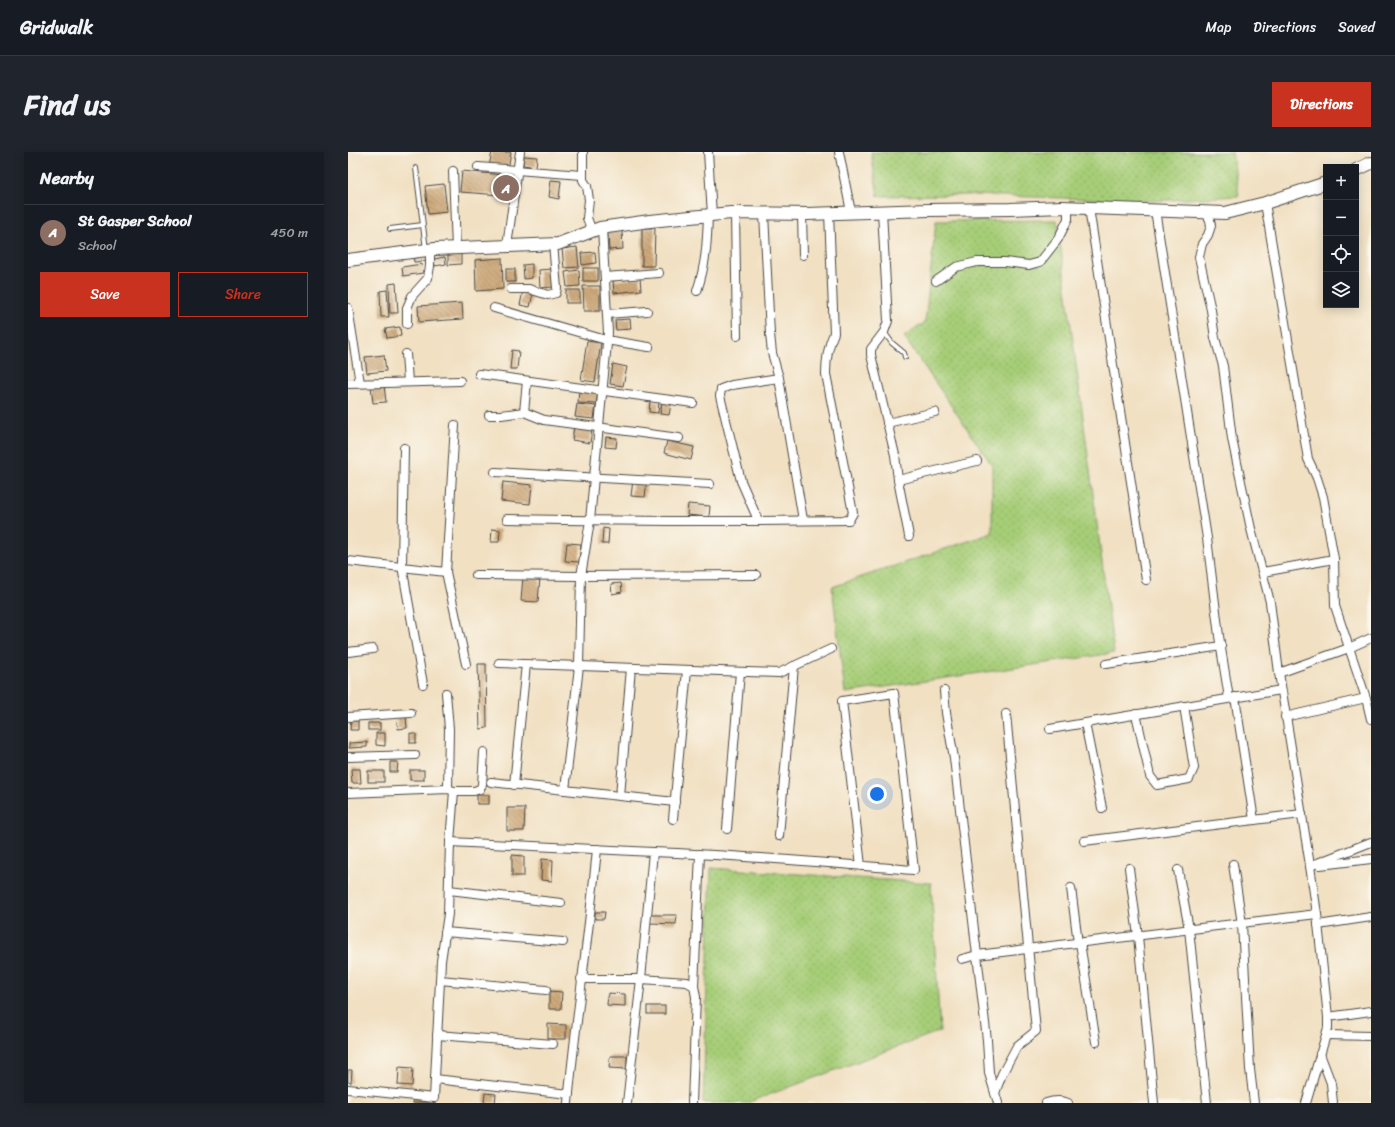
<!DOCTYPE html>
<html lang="en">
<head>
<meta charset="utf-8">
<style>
  :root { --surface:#171b24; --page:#20242c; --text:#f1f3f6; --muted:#9ea1a6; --line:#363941; --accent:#c8321e }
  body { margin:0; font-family:Sriracha,sans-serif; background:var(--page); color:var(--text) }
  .controls { position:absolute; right:12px; top:12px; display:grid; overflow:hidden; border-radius:0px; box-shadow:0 2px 10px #0003 }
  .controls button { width:36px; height:36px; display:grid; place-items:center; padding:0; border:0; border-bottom:1px solid var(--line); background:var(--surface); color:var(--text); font:20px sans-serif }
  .you { position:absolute; left:529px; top:642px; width:14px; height:14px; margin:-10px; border:3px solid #fff; border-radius:50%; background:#1a73e8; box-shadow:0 0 0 6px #1a73e833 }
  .badge { display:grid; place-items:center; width:26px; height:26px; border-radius:50%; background:var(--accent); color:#fff; font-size:13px; font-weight:700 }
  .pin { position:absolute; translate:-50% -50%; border:2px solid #fff; box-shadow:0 1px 4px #0006 }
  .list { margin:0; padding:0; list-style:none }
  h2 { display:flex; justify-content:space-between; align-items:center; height:52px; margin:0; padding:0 16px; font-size:17px }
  h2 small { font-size:13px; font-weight:400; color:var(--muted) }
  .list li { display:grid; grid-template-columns:26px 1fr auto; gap:12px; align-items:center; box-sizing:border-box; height:56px; padding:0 16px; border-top:1px solid var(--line) }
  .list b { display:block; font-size:15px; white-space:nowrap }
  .list p { margin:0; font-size:13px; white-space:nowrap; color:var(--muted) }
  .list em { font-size:13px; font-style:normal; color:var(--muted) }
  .actions { display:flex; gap:8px; padding:12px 16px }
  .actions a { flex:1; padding:9px 0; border:1px solid var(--accent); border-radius:0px; text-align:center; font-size:14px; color:var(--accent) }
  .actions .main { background:var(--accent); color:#fff }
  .icon { flex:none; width:22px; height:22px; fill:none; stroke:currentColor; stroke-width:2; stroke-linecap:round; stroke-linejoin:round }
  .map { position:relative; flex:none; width:1023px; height:951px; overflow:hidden; border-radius:0px }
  header { display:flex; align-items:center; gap:24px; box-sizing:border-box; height:56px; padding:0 20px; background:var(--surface); border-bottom:1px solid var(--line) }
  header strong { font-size:19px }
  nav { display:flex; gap:22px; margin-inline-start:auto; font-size:14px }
  .intro { display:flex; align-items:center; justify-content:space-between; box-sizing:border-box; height:96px; padding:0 24px }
  h1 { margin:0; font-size:28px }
  .button { padding:10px 18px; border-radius:0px; background:var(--accent); color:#fff; font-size:14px; font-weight:700 }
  main { display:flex; gap:24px; padding:0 24px }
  aside { flex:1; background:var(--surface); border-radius:0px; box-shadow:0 2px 10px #0003 }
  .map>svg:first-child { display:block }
  .grass { fill:url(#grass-dots); stroke:#687c51 }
  .building { fill:url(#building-back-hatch) }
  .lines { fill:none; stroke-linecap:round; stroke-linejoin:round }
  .lane-casing { stroke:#494642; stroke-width:6 }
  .street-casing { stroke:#494642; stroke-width:10 }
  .secondary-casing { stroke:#494642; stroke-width:14 }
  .lane { stroke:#fff; stroke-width:4 }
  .street { stroke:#fff; stroke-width:8 }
  .secondary { stroke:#fff; stroke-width:12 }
</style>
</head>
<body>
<header>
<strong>Gridwalk</strong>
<nav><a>Map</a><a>Directions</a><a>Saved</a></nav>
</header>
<div class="intro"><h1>Find us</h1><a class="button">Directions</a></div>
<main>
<aside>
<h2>Nearby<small></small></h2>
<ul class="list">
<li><span class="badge" style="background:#8d6e63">A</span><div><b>St Gasper School</b><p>School</p></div><em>450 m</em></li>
</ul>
<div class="actions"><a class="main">Save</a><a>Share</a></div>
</aside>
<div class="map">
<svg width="1023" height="951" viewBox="0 0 1023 951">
  <defs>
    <pattern id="grass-dots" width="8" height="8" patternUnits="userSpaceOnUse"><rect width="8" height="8" fill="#a6cd77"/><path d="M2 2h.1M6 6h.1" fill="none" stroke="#8fb067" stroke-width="1.8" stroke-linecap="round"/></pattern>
    <pattern id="building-back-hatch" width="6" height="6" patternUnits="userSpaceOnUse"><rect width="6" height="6" fill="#cda97b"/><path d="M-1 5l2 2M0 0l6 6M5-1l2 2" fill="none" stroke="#a78a65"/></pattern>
  </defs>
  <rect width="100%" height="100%" fill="#fbf7ec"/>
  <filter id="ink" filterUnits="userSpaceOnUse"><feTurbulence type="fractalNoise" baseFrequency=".025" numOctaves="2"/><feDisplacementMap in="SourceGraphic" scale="8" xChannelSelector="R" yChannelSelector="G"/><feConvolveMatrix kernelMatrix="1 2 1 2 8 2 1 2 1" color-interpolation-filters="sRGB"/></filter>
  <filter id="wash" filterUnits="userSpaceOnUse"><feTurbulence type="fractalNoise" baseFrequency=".012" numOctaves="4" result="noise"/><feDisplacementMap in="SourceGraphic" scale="16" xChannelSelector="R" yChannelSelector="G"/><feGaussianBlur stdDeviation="0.9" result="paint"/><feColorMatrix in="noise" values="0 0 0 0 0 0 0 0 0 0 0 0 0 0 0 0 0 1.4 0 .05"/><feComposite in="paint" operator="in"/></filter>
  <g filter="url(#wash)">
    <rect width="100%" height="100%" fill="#f1e0c2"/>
    <g class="grass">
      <polygon points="523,0 884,0 891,44 803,49 623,43 530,44"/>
      <polygon points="709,68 766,501 497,541 484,435 644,381 644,313 556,185 577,170 588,69"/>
      <polygon points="363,716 583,731 592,879 399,951 355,951"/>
    </g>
    <g id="blocks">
      <g class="building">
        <polygon points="144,0 163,0 160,17 141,14"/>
        <polygon points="176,4 189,5 188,15 175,13"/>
        <polygon points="114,19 155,23 153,43 112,40"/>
        <polygon points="203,28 213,29 211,47 201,45"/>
        <polygon points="96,32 99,60 80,62 77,34"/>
        <polygon points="294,76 307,76 306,114 294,114"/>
        <polygon points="274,79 275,97 261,98 260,80"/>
        <polygon points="229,95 231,115 216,116 214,97"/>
        <polygon points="247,100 248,111 234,113 233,101"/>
        <polygon points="81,102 81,109 66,110 65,103"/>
        <polygon points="113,102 113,112 100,113 100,103"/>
        <polygon points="97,105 98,112 87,114 86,107"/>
        <polygon points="154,106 155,137 128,139 127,108"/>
        <polygon points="74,112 75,121 55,124 54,115"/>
        <polygon points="184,112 184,126 176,127 175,113"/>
        <rect x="235" y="116" width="15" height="13"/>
        <rect x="158" y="117" width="9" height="13"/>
        <polygon points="204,117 205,135 192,136 191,118"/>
        <polygon points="231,118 232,134 219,135 217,120"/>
        <polygon points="292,126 293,138 266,141 265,129"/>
        <polygon points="48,131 50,161 42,161 41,132"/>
        <polygon points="235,134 252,134 252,159 236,159"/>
        <polygon points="39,138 41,165 33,165 32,139"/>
        <rect x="218" y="138" width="14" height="13"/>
        <polygon points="175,139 185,141 182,155 172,153"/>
        <polygon points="114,151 115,167 71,170 70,154"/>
        <polygon points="282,167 283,177 268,178 267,168"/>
        <polygon points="52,175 53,184 39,186 37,177"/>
        <polygon points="239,189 253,191 247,230 233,228"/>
        <polygon points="164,198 171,199 169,217 162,217"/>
        <polygon points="36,203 38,219 19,221 17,205"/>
        <polygon points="265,212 279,215 275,234 262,232"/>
        <polygon points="36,233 38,250 25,251 23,234"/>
        <polygon points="231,237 250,239 248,252 230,251"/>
        <polygon points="302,249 311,250 310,261 301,260"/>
        <polygon points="314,250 323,252 321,263 312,262"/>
        <polygon points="229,252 248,254 246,267 227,265"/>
        <polygon points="226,274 244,278 242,291 224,288"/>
        <polygon points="258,285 269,286 268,296 257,295"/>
        <polygon points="319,289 346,295 343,308 316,301"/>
        <polygon points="285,328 299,329 297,345 283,344"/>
        <polygon points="155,330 184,333 182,352 153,349"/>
        <polygon points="340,352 362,354 361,365 339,363"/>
        <polygon points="255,376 261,377 260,392 254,392"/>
        <polygon points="144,377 152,378 151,390 143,390"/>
        <polygon points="219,391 233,392 231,410 217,409"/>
        <polygon points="175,424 192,425 190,450 173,449"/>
        <polygon points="273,431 274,440 264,442 263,432"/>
        <polygon points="130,512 138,512 139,576 132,577"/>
        <polygon points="58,564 59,576 50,577 48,565"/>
        <polygon points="3,568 10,568 10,578 2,578"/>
        <rect x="20" y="571" width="12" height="7"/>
        <polygon points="28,581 37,581 37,594 28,593"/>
        <polygon points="62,581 68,582 68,591 62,591"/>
        <polygon points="19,590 19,595 1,596 1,591"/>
        <polygon points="42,610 50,610 49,620 42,620"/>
        <polygon points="3,617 12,617 13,631 4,631"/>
        <rect x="62" y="618" width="14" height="10"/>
        <rect x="20" y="619" width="16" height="11"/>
        <rect x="129" y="643" width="12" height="9"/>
        <polygon points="159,656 177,656 176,679 159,679"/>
        <polygon points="164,703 176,704 176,724 164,724"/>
        <polygon points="194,707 205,708 204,729 193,728"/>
        <polygon points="247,760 257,760 256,767 247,767"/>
        <polygon points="303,763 329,763 328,772 302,771"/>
        <polygon points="201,839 214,840 213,857 201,857"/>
        <polygon points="260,841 277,842 277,854 259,853"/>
        <rect x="299" y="854" width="18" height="8"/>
        <polygon points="200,872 218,873 218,887 200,887"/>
        <polygon points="262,904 279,904 279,917 261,916"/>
        <polygon points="51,915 65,916 64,934 50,933"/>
        <polygon points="0,918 4,918 3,931 0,930"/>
        <polygon points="137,941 148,942 147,951 136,951"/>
        <polygon points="65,944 81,945 81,951 65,951"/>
      </g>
    </g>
  </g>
  <g filter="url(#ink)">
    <use href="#blocks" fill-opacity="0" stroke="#494642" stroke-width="1"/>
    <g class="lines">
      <g class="lane-casing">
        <g id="lane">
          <polyline points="68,16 78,98"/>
          <polyline points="42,77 75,73"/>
          <polyline points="536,180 544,191 556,201 557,205"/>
        </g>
      </g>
      <g class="street-casing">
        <g id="street">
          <polyline points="235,0 235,28 239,34 241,48 239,66 244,79"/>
          <polyline points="360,0 364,63"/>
          <polyline points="491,0 503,60"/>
          <polyline points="130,15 234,23"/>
          <polyline points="105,19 108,96"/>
          <polyline points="917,51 960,307 969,326 975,345 986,407 987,454 1018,546 1023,567"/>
          <polyline points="741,56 798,428"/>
          <polyline points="807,58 859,386 871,484 881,546"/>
          <polyline points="534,59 540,169 536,180 523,197 523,203 547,303 550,328"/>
          <polyline points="387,61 389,184"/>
          <polyline points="416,61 422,182 424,201 431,226 455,368"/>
          <polyline points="454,61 455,103"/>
          <polyline points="858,61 862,68 863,74 860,83 854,92 851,105 863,158 867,186 875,214 884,287 903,377 922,450 931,521"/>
          <polyline points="159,94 172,0"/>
          <polyline points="257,125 311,121"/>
          <polyline points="588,129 608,115 629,110 657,110 681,113 692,110 710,87 720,67 720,55"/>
          <polyline points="163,137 181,137 200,143 208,141 209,136 205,92"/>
          <path d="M349,139C358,112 359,92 360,63"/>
          <polyline points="0,156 12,231"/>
          <polyline points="146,156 258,188 301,195"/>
          <polyline points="259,162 299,159"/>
          <polyline points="59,172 59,156 64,144 80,126 82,114 82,98"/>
          <polyline points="58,202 60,230"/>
          <polyline points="131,222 345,251"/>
          <polyline points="0,232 112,229"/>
          <polyline points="176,260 179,229"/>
          <polyline points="141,263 153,263 176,260 196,268 331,286"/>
          <polyline points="539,271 587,260"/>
          <polyline points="107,273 98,420 118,512"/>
          <polyline points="56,296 54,414 75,532"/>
          <polyline points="147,320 362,332"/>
          <path d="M159,367C273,369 387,370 501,368L505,361L478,222C478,207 480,194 486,181L481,61"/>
          <polyline points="410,368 393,329 372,244 373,237 384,233 431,226"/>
          <polyline points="561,384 550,328 629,309"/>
          <polyline points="0,409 98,420"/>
          <polyline points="915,420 986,407"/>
          <polyline points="128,423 233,424 408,423"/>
          <polyline points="0,500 25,497"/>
          <polyline points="151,511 431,521 483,497"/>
          <polyline points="758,512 873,494"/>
          <polyline points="596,539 598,561 606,606 629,803 614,807"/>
          <polyline points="98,541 101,577 100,637"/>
          <polyline points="887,545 906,668"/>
          <polyline points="788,562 802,624 809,633 841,627 846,616 836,554"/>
          <polyline points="0,565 63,561"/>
          <polyline points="937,565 1018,546"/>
          <polyline points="737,571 754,656"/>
          <polyline points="702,577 933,538"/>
          <polyline points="0,605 67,603"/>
          <polyline points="143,630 327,650"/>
          <polyline points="166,633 178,512"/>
          <polyline points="217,638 231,514 233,424 242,369 246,325 260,181 254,76"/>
          <polyline points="0,641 100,637 106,639"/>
          <polyline points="272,644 283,516"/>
          <polyline points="325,667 339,518"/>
          <polyline points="379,677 392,520"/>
          <polyline points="431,684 446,514"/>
          <polyline points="736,689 954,662"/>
          <polyline points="102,690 106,639 126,639 132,637 134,633 136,600"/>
          <path d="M305,700C392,703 479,711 566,718L546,541L494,549L513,714"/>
          <polyline points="885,712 894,772 902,917 906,951"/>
          <polyline points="972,713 1023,707"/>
          <polyline points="962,714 1023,690"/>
          <polyline points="781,716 790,784 806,951"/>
          <polyline points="830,718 841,777 859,951"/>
          <polyline points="723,736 730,791"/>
          <polyline points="101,738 213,751"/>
          <polyline points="970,773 1023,765"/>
          <polyline points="97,780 215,790"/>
          <polyline points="732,791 748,890"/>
          <polyline points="233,827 293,827 339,830 346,834 348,845 344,951"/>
          <polyline points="92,828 198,838"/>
          <polyline points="346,834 352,702"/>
          <polyline points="980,865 1023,859"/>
          <polyline points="89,883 205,892"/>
          <polyline points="978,883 1023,884"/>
          <polyline points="972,902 983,931 985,951"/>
          <polyline points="87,927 221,942"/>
          <polyline points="0,937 86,946 93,809 100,762 102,690 305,700 293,827 279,951"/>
          <polyline points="647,941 654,922 669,894 688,879 658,562"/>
          <path d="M220,951C228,866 241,782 249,697"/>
          <polyline points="650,951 641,921 639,888 629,803 969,762 961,707 931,521 1001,496 1023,486"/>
          <path d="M698,951C705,949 713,948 720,951"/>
          <polyline points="958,951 980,876 980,865 969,762"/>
        </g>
      </g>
      <g class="secondary-casing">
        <g id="secondary">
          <polyline points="1008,18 1023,11"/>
          <polyline points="0,108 87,97 210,92 252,76 302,69 383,61 459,62 581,58 662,57 714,55 877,61 917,51 978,31"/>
        </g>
      </g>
      <use href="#lane" class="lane"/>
      <use href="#street" class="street"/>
      <use href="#secondary" class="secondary"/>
    </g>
  </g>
</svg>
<div class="controls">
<button>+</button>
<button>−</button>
<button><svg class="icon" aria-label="locate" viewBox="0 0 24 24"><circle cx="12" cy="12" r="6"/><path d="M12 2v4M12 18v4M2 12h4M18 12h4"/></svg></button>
<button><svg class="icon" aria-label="layers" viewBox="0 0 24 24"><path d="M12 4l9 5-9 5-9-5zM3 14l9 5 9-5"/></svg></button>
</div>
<div class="you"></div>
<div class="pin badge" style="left:158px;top:36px;background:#8d6e63">A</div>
</div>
</main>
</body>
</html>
